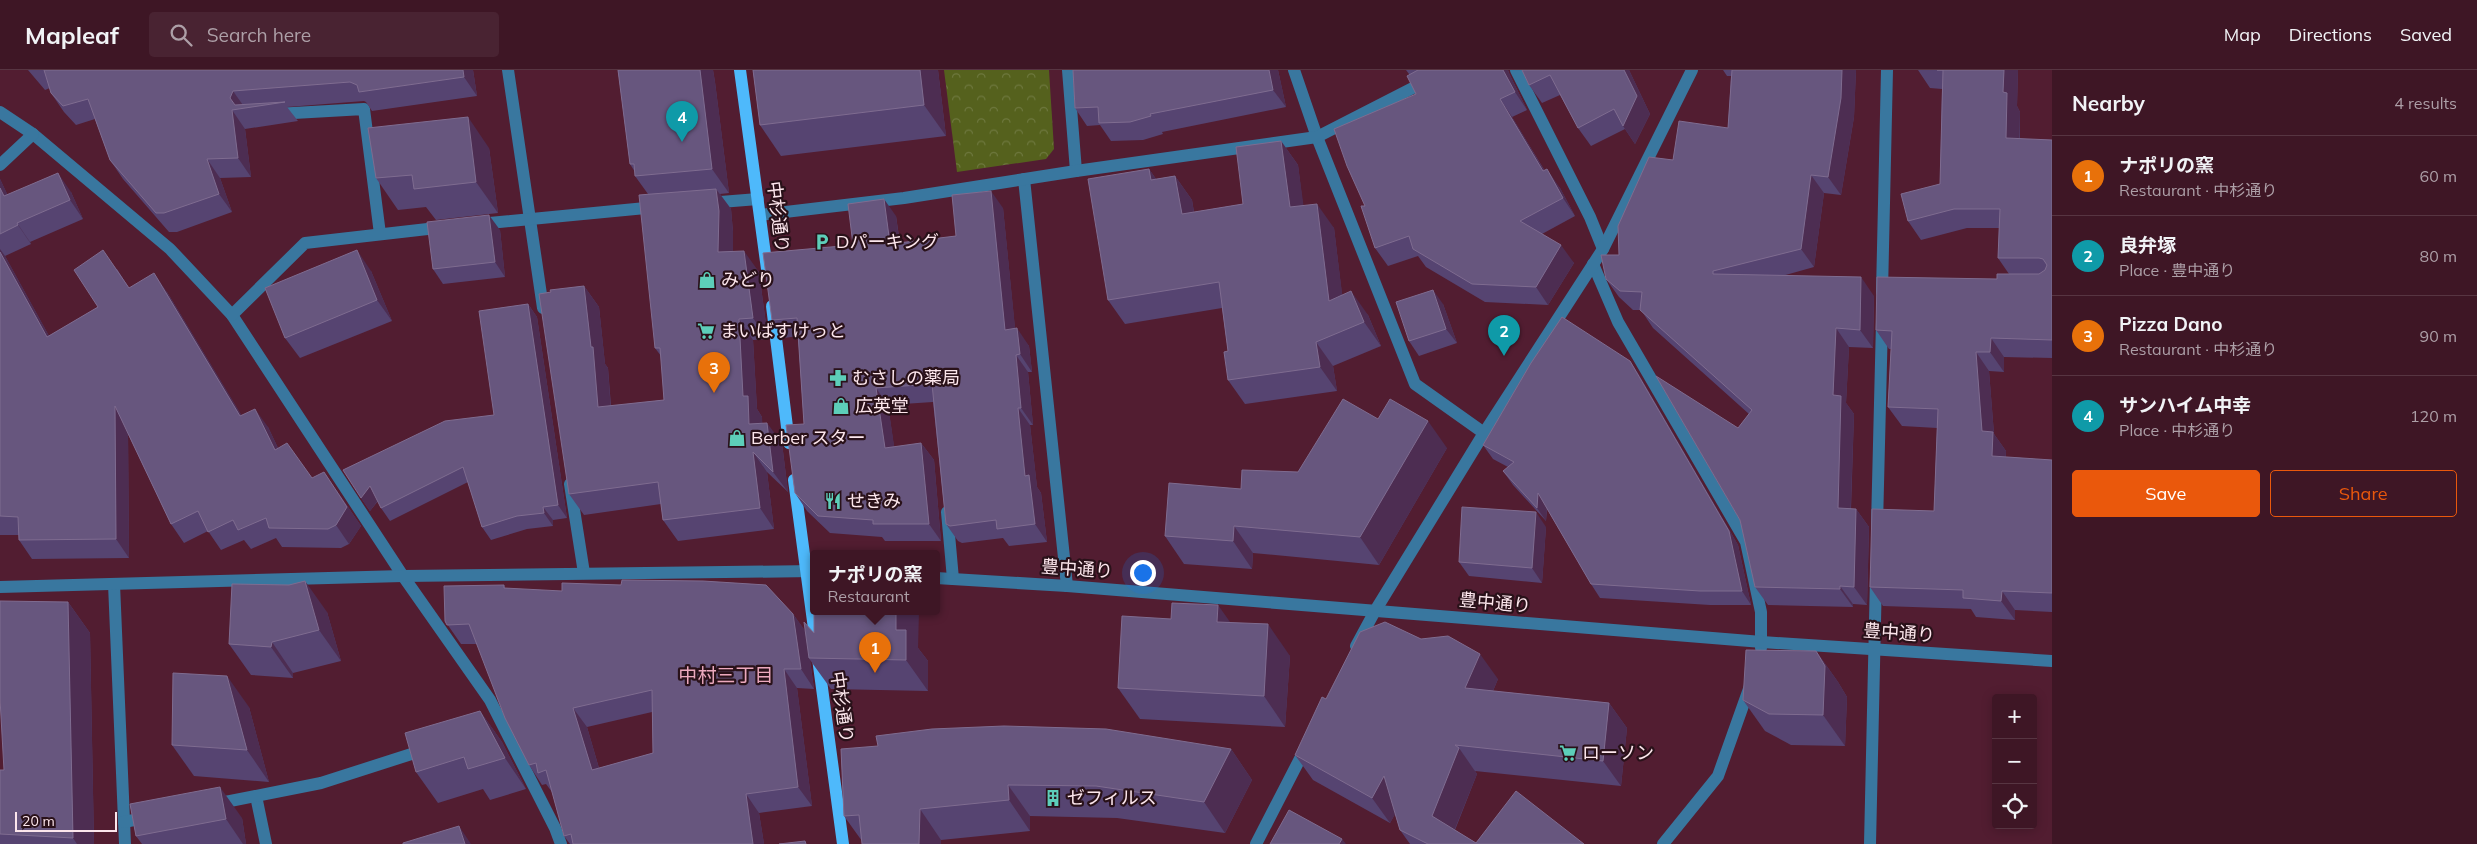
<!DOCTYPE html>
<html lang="en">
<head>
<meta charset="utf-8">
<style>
  :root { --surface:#3e1625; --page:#492332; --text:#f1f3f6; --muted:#ad9fa7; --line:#573542; --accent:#ea580c }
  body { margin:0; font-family:Mulish,"Noto Sans JP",sans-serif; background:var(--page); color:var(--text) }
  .controls { position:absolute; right:15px; bottom:15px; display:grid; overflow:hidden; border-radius:5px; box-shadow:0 2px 12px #0003 }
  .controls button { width:45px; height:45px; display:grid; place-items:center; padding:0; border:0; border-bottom:1px solid var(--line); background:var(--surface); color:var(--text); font:25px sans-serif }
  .scale { position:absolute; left:15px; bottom:12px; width:102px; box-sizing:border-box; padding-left:5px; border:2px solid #fce6ec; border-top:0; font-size:14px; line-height:18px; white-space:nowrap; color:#fce6ec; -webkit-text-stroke:4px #291119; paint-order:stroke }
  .you { position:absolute; left:1142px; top:502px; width:18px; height:18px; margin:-12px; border:4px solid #fff; border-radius:50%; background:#1a73e8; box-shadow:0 0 0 8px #1a73e833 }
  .badge { display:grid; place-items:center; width:32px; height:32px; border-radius:50%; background:var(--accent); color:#fff; font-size:16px; font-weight:700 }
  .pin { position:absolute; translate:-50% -41px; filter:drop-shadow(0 1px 2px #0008) }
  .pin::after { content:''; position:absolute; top:26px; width:18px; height:15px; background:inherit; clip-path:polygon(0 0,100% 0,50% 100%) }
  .popup { position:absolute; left:810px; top:480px; width:130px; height:65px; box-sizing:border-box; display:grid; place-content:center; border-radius:5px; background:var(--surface); filter:drop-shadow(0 1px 4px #0005); font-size:16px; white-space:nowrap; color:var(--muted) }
  .popup b { font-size:19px; color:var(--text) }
  .popup::after { content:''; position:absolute; left:50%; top:100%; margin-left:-10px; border:10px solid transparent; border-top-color:var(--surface) }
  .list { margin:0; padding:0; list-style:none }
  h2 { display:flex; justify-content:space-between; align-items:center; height:65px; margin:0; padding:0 20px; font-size:21px }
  h2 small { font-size:16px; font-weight:400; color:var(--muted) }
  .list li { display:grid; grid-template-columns:32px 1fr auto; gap:15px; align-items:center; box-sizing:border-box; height:80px; padding:0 20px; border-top:1px solid var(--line) }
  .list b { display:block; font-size:19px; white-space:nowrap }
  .list p { margin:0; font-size:16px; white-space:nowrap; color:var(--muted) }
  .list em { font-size:16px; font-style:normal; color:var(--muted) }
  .actions { display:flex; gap:10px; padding:15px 20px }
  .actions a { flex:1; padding:11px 0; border:1px solid var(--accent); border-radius:5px; text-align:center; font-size:18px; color:var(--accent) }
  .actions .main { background:var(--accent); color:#fff }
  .icon { flex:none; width:28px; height:28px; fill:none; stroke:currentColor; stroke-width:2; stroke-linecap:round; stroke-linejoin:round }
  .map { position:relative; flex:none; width:2052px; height:774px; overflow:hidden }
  header { display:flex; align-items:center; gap:30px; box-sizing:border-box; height:70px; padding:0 25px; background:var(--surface); border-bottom:1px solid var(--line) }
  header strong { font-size:24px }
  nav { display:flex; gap:28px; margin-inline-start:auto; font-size:18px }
  .search { width:350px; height:45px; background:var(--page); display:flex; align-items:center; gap:12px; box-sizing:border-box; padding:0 18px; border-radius:5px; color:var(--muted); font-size:19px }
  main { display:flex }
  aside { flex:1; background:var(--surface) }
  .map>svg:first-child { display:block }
  .park { fill:url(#park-crowns) }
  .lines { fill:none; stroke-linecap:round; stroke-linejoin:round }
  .minor { stroke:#39779f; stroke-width:12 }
  .major { stroke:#4eb9fb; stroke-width:12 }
  .wall { fill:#564471; fill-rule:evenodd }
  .shaded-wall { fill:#4d2d52 }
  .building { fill:#67567e; stroke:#7f6c90; fill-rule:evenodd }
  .labels { text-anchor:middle; stroke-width:4.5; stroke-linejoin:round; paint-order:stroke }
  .street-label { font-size:18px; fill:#fce6ec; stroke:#291119 }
  .poi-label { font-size:18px; fill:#fce6ec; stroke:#291119; text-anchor:start }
  .neighbourhood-label { font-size:19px; fill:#eca9be; stroke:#291119 }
</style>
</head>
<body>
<header>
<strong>Mapleaf</strong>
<div class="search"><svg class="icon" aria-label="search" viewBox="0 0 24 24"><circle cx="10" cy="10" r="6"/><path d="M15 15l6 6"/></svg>Search here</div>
<nav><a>Map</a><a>Directions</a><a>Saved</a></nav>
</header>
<main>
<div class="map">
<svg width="2052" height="774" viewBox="0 0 2052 774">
  <defs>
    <pattern id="park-crowns" width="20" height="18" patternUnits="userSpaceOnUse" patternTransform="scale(1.25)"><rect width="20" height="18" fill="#55611d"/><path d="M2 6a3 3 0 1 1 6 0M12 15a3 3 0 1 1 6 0" fill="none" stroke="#6e783e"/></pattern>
  </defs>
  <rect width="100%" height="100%" fill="#521d31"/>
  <polygon class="park" points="944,0 1049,0 1054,79 1046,89 957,102"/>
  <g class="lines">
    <g class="minor">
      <polyline points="508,0 543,238"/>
      <polyline points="1068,0 1076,101"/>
      <polyline points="1294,0 1317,67 1415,314 1484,363"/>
      <polyline points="1516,0 1590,147 1603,179"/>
      <polyline points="0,42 33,64 170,179 232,245 403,506 490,630 555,758 561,774"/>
      <polyline points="276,44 364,39 380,164"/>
      <polyline points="0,95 33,64"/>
      <polyline points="1024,109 1067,516"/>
      <polyline points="708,133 758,129"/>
      <polyline points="760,145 904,128 1076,101 1317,67 1448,0"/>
      <polyline points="479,154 656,137"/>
      <polyline points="1593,194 1618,252 1746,472 1761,542 1761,578"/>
      <polyline points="1882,222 1887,0"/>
      <polyline points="232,245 305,173 445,157"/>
      <polyline points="570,414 584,503"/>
      <polyline points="947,442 953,509"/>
      <polyline points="1877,455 1882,252"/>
      <polyline points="936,508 1067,516 1762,572 2052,591"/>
      <polyline points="114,514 125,774"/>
      <polyline points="0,517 403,506 814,501"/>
      <polyline points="1356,576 1375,541 1484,363 1603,179 1692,0"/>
      <polyline points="256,726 266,774"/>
      <polyline points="215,734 321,713 427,679"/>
      <polyline points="124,752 149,747"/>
      <polyline points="1256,774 1306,677"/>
      <polyline points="1663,774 1718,706 1750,616"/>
      <polyline points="1870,774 1876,507"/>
    </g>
    <g class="major">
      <polyline points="740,0 767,199"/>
      <polyline points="772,236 789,373"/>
      <polyline points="794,410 843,774"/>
    </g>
  </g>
  <g class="wall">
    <polygon points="28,0 473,0 477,26 372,41 366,32 364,31 287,37 298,51 245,59 251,107 220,108 232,142 177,162 169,162 123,109 110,90 95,49 76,55 64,42 51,23 50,18 45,20"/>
    <polygon points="618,0 713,0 715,12 729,123 720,124 731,139 733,162 733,181 759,202 768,269 753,270 757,339 762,347 762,353 782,373 788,422 767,402 774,459 678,471 663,450 661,434 584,445 569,424 584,216 599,237 605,294 608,298 611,336 664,330 661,286 655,278 648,124 635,106 635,102 630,94"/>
    <polygon points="753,0 938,0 946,66 781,86 760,55"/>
    <polygon points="1073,0 1278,0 1286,37 1162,62 1163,64 1143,70 1111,71 1100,55 1087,56 1075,38"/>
    <polygon points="1406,0 1508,0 1509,3 1527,40 1512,47 1545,101 1560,118 1575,146 1542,164 1574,193 1548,235 1485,232 1426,197 1418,186 1388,196 1375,178 1365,136 1416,24 1409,4"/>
    <polygon points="1522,0 1629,0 1650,44 1635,74 1625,59 1591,76 1578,58 1560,25 1542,33 1529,15"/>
    <polygon points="1723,0 1856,0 1854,47 1841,125 1824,123 1814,197 1782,206 1874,226 1873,278 1849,277 1846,333 1854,344 1851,439 1856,439 1869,457 1867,535 1853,534 1853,537 1768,535 1755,517 1738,358 1749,344 1653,258 1641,240 1633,240 1619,227 1606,209 1673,90 1728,58 1731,6 1727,6"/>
    <polygon points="1918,0 2018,0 2017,36 2020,42 2020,69 2052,70 2052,288 2004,287 2004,302 1989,301 1994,364 2006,381 2006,387 2052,390 2052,542 2015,540 2015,550 1976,547 1971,539 1883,536 1870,517 1934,441 1937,358 1902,356 1888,337 1891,279 1889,279 1876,260 2009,204 1998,188 1999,158 1967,158 1921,170 1908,151 1940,114 1942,19 1930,18"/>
    <polygon points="1281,71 1298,95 1303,136 1334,158 1342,225 1368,245 1381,276 1333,296 1337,321 1245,334 1228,310 1228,281 1222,238 1125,254 1108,230 1149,99 1156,109 1175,106 1192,130 1194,142 1243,134"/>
    <polygon points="489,78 498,143 436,150 426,137 398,140 376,108"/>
    <polygon points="0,109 7,124 71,122 83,149 30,172 31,174 5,186 49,266 98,237 117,199 129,218 167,222 241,345 268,357 278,378 312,408 337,421 361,456 349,474 341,478 282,477 276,468 251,479 244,470 221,480 208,461 184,473 171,454 128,364 129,488 32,489 19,470 19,465 0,465"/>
    <polygon points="1003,138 1015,259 1029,276 1032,302 1028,302 1033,355 1030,355 1037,417 1041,423 1047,472 1009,476 1003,468 962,473 958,471 946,454 933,332 888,335 894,377 921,373 934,390 941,471 885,471 882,467 830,463 807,441 795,423 804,354 798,266 784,268 772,250 853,175 896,146 900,173 956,166"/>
    <polygon points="500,160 505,207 443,214 433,199"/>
    <polygon points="371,201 392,251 300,288 285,268"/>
    <polygon points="528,234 537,247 567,448 553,450 553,456 527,459 491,470 482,457 468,412 390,451 381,438 378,431 370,441 361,428 494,345"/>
    <polygon points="1443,234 1457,273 1419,286 1409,271"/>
    <polygon points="1630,291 1639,305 1738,475 1751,535 1710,535 1600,528 1591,514 1547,439 1546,451 1513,415 1503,401 1508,397 1493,389 1483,375"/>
    <polygon points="1447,378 1379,495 1253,483 1252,499 1184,494 1165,466 1241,419 1298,402"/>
    <polygon points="1546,457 1542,513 1469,506 1459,492"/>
    <path d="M504,515L505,518L793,544L805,561L918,578L928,591V621L831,619L810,590L814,619L797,618L812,736L759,743L764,774H570L564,766L552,722L546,714L542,715L529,695L477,574H461L445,551ZM652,642L653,683L599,698L587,657Z"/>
    <polygon points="68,532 90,563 94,774 0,774 0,700 4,700"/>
    <polygon points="327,542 341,591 293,603 293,608 251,605 229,574"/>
    <polygon points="1230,552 1290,586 1285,657 1140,649 1118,618"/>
    <polygon points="1816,581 1838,612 1847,627 1845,676 1791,675 1765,661 1743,630"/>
    <polygon points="1498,609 1493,621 1609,633 1627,658 1621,716 1475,701 1477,704 1455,760 1476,773 1584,774 1410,774 1400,760 1395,744 1390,753 1313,710 1295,685 1326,629"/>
    <polygon points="249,637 269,712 194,706 172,675"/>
    <polygon points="480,641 502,672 526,719 490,730 483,719 438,733 416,702"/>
    <polygon points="841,679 1231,679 1252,710 1225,763 1117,748 1030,746 1030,761 941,770 862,771 844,746"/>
    <polygon points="130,734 242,748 246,774 142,774 136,766"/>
  </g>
  <g class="shaded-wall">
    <polygon points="463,0 473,0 477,26 464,7"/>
    <polygon points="700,0 713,0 715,12 729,123 712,99"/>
    <polygon points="920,0 938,0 946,66 924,35"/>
    <polygon points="1269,0 1278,0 1286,37 1273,20"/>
    <polygon points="1503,0 1508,0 1509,3 1527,40 1515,22"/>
    <polygon points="1624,0 1629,0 1650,44 1635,74 1623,56"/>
    <polygon points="1842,0 1856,0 1854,47 1841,125 1828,107"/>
    <polygon points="2004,0 2018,0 2017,36 2020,42 2019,88 2006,68 2003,22"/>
    <polygon points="233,21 245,38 237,39 230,28"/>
    <polygon points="1500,29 1512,47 1556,120 1543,101"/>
    <polygon points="232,40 245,59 251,107 238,88"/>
    <polygon points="468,47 489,78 498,143 476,112"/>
    <polygon points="1281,71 1298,95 1307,161 1290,137"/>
    <polygon points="207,89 220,108 232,142 219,124"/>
    <polygon points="1149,99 1166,123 1151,110"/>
    <polygon points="1547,99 1560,118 1575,146 1563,128"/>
    <polygon points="58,103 71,122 83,149 70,130"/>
    <polygon points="1811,105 1824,123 1814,197 1801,179"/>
    <polygon points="1175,106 1192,130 1198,168 1182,144"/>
    <polygon points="0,109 17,144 4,126 0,118"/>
    <polygon points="716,119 731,139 733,162 733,203 718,182"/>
    <polygon points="991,121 1003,138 1017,277 1005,260"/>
    <polygon points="884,129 896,146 902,191 890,174"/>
    <polygon points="1317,134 1334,158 1346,255 1329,231"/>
    <polygon points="489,145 500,160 505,207 495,192"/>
    <polygon points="17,153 30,172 31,174 18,155"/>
    <polygon points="1561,175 1574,193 1548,235 1536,217"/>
    <polygon points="0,179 5,186 60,286 47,267 0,182"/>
    <polygon points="357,180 371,201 392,251 377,230"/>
    <polygon points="744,181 759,202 768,269 753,248"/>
    <polygon points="154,203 167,222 253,364 240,346"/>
    <polygon points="1861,207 1874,226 1873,278 1860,260"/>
    <polygon points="584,216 599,237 605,294 608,298 612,358 598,337"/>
    <polygon points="1433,220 1443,234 1457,273 1446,259"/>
    <polygon points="1351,221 1368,245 1381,276 1364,252"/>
    <polygon points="528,234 537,247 567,448 558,435"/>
    <polygon points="739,249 753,270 757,339 762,347 764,374 749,354 743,326"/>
    <polygon points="1017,258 1029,276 1032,302 1020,284"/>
    <polygon points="1836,258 1849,277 1846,333 1854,344 1850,457 1838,438 1833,325"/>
    <polygon points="1991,268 2004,287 2004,302 1990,282"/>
    <polygon points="1316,272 1333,296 1337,321 1320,297"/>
    <polygon points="1976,282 1989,301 1994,364 2006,381 2005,405 1992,386 1982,361"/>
    <polygon points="1016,285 1028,302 1033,355 1021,338"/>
    <polygon points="1630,291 1639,305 1738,475 1751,535 1742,521"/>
    <polygon points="876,318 888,335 897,395 885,378"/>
    <polygon points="115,336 128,355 129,488 116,469"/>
    <polygon points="1018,338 1030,355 1037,417 1041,423 1047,472 1035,454 1025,406"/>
    <polygon points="255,339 268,357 288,399 275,380"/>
    <polygon points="1428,351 1447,378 1379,495 1360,467"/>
    <polygon points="767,353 782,373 788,422 773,402"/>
    <polygon points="921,373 934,390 941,471 929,454"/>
    <polygon points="753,382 767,402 774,459 760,438"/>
    <polygon points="324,402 361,456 349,474 336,455"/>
    <polygon points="370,416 379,429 370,441 361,428"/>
    <polygon points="1538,423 1547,436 1546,451 1537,438"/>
    <polygon points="543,437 553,450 553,456 544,443"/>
    <polygon points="1856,439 1869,457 1867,535 1854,517"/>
    <polygon points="1536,442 1546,457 1542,513 1532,498"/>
    <polygon points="1234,456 1253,483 1252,499 1233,471"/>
    <polygon points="305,511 327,542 341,591 319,560"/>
    <polygon points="1840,516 1853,534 1853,537 1840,519"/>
    <polygon points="2002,521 2015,540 2015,550 2001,531"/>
    <polygon points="68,532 90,563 94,774 77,774 73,768"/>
    <polygon points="1218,535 1240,566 1217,552"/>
    <polygon points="896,542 919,542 918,578 928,591 928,621 906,590 896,560"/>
    <polygon points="793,544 807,563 809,588 810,590 814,619 801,599"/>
    <polygon points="1268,554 1290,586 1285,657 1264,626"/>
    <polygon points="272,572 293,603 293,608 271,577"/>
    <polygon points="1816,581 1838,612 1847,627 1845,676 1823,645"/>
    <polygon points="1480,584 1498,609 1483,644 1465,618"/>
    <polygon points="784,599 797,618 812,736 798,717"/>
    <polygon points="227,606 249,637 269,712 247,680"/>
    <polygon points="1609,633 1627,658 1621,716 1603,691"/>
    <polygon points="573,638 587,657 605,719 592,700"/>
    <polygon points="480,641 502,672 526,719 505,688"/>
    <polygon points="1459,678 1477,704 1450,771 1432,746"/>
    <polygon points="1231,679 1252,710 1225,763 1204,732"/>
    <polygon points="1384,706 1402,732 1390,753 1372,728"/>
    <polygon points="1008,715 1030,746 1030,761 1009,730"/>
    <polygon points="220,717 242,748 246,774 243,774 226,749"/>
    <polygon points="746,724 759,743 764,774 753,774"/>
    <polygon points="920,739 941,770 941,774 919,774"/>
    <polygon points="459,756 471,774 465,774"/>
    <polygon points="1342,769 1346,774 1339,774"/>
  </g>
  <g class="building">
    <polygon points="44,0 463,0 464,7 359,22 357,15 350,12 233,21 230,28 235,35 285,32 232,40 238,88 207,89 219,124 164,143 156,143 110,90 88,29 63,36 51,23"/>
    <polygon points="618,0 700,0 712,99 635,106 634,94 630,94"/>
    <polygon points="753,0 920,0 924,35 760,55"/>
    <polygon points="1073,0 1269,0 1273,20 1150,44 1151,46 1130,52 1099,53 1098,37 1075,38"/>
    <polygon points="1418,0 1503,0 1515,22 1500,29 1543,101 1547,99 1563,128 1520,151 1561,175 1536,217 1472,214 1413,179 1409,166 1375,178 1361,136 1365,136 1347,96 1334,59 1416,24 1407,6"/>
    <polygon points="1522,0 1624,0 1637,26 1623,56 1614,39 1578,58 1550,5 1529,15"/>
    <polygon points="1732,0 1842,0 1841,28 1828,107 1811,105 1801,179 1713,201 1713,204 1861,207 1860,260 1836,258 1833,325 1841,326 1838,438 1856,439 1854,517 1840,516 1840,519 1755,517 1740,450 1656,306 1738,358 1752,340 1640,240 1642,222 1620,221 1606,209 1601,185 1619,185 1618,156 1649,87 1673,90 1679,51 1728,58"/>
    <polygon points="1937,0 2004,0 2003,22 2007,23 2006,68 2052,70 2052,270 1991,268 1990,282 1976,282 1982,361 1993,362 1992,386 2052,390 2052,523 2002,521 2001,531 1963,528 1963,520 1870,517 1872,439 1934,441 1938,339 1888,337 1892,261 1876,260 1877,207 1997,209 1997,204 2039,204 2045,200 2047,195 2043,189 2039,188 1998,188 2000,139 1954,139 1908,151 1901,124 1940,114 1943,0"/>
    <polygon points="468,47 476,112 414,119 412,105 376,108 368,58"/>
    <polygon points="1281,71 1290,137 1317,134 1329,231 1351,221 1364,252 1316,272 1320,297 1228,310 1224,282 1228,281 1219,212 1108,230 1088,109 1149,99 1151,110 1175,106 1182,144 1243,134 1236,77"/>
    <polygon points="58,103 70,130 17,153 18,155 0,164 0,118 4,126"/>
    <polygon points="716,119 719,141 718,182 744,181 753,248 739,249 743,326 748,326 749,354 767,353 773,402 753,382 760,438 663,450 658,412 569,424 539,224 551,222 550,220 584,216 591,277 593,277 598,337 664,330 660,278 655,278 639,125"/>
    <polygon points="991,121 1005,260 1017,258 1020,284 1016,285 1021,338 1018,338 1025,406 1029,405 1035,454 997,459 996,450 950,456 946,454 932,314 876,318 885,378 921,373 929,454 873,454 873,450 818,446 795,423 786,355 804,354 797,248 772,250 763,183 853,175 848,134 884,129 890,174 956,166 952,125"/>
    <polygon points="489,145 495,192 433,199 427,152"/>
    <polygon points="103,180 129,218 154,203 240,346 255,339 275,380 287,373 312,408 324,402 347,437 336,455 328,459 269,458 266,448 238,460 233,450 208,462 198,441 171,454 115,336 116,469 19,470 18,447 0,446 0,182 47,267 98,237 74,200"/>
    <polygon points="357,180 377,230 285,268 265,218"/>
    <polygon points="1433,220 1446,259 1409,271 1396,232"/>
    <polygon points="528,234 558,435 543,437 544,443 517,446 482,457 463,397 381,438 370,416 361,428 343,400 445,351 494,345 479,241"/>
    <polygon points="1562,247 1630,291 1729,461 1742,521 1700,521 1591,514 1538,423 1537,438 1503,401 1514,392 1483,375 1531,293"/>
    <polygon points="1343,329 1378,349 1390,329 1428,351 1360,467 1234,456 1233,471 1165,466 1169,413 1241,419 1242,400 1298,402"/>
    <polygon points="1462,437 1536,442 1532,498 1459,492"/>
    <path d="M622,510L703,511L766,515L793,544L801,599H784L798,717L746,724L753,774H573L571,764L564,766L546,700L538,703L536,693L529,695L505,648L469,554L447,555L445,551L444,516L504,515V518L562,521V513L621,515ZM652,620L653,683L592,700L573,638Z"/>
    <polygon points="305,511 319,560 272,572 271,577 229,574 232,514 289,515"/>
    <polygon points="0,531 68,532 73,768 0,764 0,700 4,700 0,629"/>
    <polygon points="1172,533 1218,535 1217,552 1268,554 1264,626 1118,618 1122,546 1171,549"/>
    <polygon points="814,542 896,542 896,560 906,560 906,590 809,588 804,552 814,563"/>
    <polygon points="1385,552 1421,569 1448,566 1480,584 1465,618 1609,633 1603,691 1455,675 1459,678 1432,746 1476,773 1516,721 1584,774 1428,774 1400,760 1384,706 1372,728 1295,685 1322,627 1326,629 1360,562"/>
    <polygon points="1746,580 1816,581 1825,596 1823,645 1769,644 1743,630"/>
    <polygon points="173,603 227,606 247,680 172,675"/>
    <polygon points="480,641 505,688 468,699 464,687 416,702 405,663"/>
    <polygon points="1004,656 1106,659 1231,679 1204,732 1096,716 1008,715 1009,730 920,739 919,774 862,774 859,745 844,746 841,679 878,676 876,666 932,659"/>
    <polygon points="220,717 226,749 136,766 130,734"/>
    <polygon points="1289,740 1342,769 1339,774 1270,774"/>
    <polygon points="459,756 465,774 403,774 403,773"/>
    <polygon points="805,771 806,774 779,774"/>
  </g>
  <defs>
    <g id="parking-bare" transform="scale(1.35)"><path d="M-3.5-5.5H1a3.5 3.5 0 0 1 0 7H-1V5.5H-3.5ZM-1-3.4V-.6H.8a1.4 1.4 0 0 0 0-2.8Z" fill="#5dceb9" stroke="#291119" stroke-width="2.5" paint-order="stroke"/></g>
    <g id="shop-bare" transform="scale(1.35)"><path d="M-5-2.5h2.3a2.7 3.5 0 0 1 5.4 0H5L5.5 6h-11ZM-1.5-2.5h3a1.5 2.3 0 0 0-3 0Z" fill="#5dceb9" stroke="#291119" stroke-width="2.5" paint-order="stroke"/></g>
    <g id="supermarket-bare" transform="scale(1.35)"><path d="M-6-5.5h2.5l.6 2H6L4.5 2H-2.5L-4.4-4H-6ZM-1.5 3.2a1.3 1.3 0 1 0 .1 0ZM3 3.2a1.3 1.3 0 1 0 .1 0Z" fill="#5dceb9" stroke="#291119" stroke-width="2.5" paint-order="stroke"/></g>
    <g id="pharmacy-bare" transform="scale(1.35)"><path d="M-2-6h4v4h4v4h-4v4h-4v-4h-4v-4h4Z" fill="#5dceb9" stroke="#291119" stroke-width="2.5" paint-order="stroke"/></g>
    <g id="restaurant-bare" transform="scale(1.35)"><path d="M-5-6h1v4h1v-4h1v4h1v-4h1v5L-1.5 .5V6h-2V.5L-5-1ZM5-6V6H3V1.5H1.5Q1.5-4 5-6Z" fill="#5dceb9" stroke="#291119" stroke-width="2.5" paint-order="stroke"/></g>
    <g id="building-bare" transform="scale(1.35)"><path d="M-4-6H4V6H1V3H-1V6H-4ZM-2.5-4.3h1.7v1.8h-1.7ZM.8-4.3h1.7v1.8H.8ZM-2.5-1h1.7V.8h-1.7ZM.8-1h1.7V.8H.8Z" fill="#5dceb9" stroke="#291119" stroke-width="2.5" paint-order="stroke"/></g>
  </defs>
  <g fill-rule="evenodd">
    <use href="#parking-bare" x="822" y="172"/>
    <use href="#shop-bare" x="707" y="210"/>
    <use href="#supermarket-bare" x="706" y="261"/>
    <use href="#pharmacy-bare" x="838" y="308"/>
    <use href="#shop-bare" x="841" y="336"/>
    <use href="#shop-bare" x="737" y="368"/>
    <use href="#restaurant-bare" x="833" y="431"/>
    <use href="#supermarket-bare" x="1568" y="683"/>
    <use href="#building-bare" x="1053" y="728"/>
  </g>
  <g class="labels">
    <g class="street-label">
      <text transform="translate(778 147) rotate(83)" y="6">中杉通り</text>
      <text transform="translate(1077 499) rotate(4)" y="6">豊中通り</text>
      <text transform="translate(1495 533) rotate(5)" y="6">豊中通り</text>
      <text transform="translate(1899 563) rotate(4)" y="6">豊中通り</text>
      <text transform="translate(842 637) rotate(82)" y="6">中杉通り</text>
    </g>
    <g class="poi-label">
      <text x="836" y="178">Dパーキング</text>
      <text x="721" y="216">みどり</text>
      <text x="720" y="267">まいばすけっと</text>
      <text x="852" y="314">むさしの薬局</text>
      <text x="855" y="342">広英堂</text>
      <text x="751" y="374">Berber スター</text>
      <text x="847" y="437">せきみ</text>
      <text x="1582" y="689">ローソン</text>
      <text x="1067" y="734">ゼフィルス</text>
    </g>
    <g class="neighbourhood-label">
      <text x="726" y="612">中村三丁目</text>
    </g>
  </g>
</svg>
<div class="controls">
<button>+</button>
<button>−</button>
<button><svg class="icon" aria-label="locate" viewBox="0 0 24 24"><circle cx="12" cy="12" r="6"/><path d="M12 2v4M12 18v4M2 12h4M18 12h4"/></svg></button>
</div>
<div class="scale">20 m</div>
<div class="you"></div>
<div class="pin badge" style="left:875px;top:603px;background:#e8710a">1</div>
<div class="popup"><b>ナポリの窯</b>Restaurant</div>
<div class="pin badge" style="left:1504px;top:286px;background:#0f9aa8">2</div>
<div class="pin badge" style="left:714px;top:323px;background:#e8710a">3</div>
<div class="pin badge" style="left:682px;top:72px;background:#0f9aa8">4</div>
</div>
<aside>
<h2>Nearby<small>4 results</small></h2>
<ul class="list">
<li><span class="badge" style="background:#e8710a">1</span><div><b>ナポリの窯</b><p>Restaurant · 中杉通り</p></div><em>60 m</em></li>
<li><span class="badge" style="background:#0f9aa8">2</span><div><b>良弁塚</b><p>Place · 豊中通り</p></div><em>80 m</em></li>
<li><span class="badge" style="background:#e8710a">3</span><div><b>Pizza Dano</b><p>Restaurant · 中杉通り</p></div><em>90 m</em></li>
<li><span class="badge" style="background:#0f9aa8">4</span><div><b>サンハイム中幸</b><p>Place · 中杉通り</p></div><em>120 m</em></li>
</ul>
<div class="actions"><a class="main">Save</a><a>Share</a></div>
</aside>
</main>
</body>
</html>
